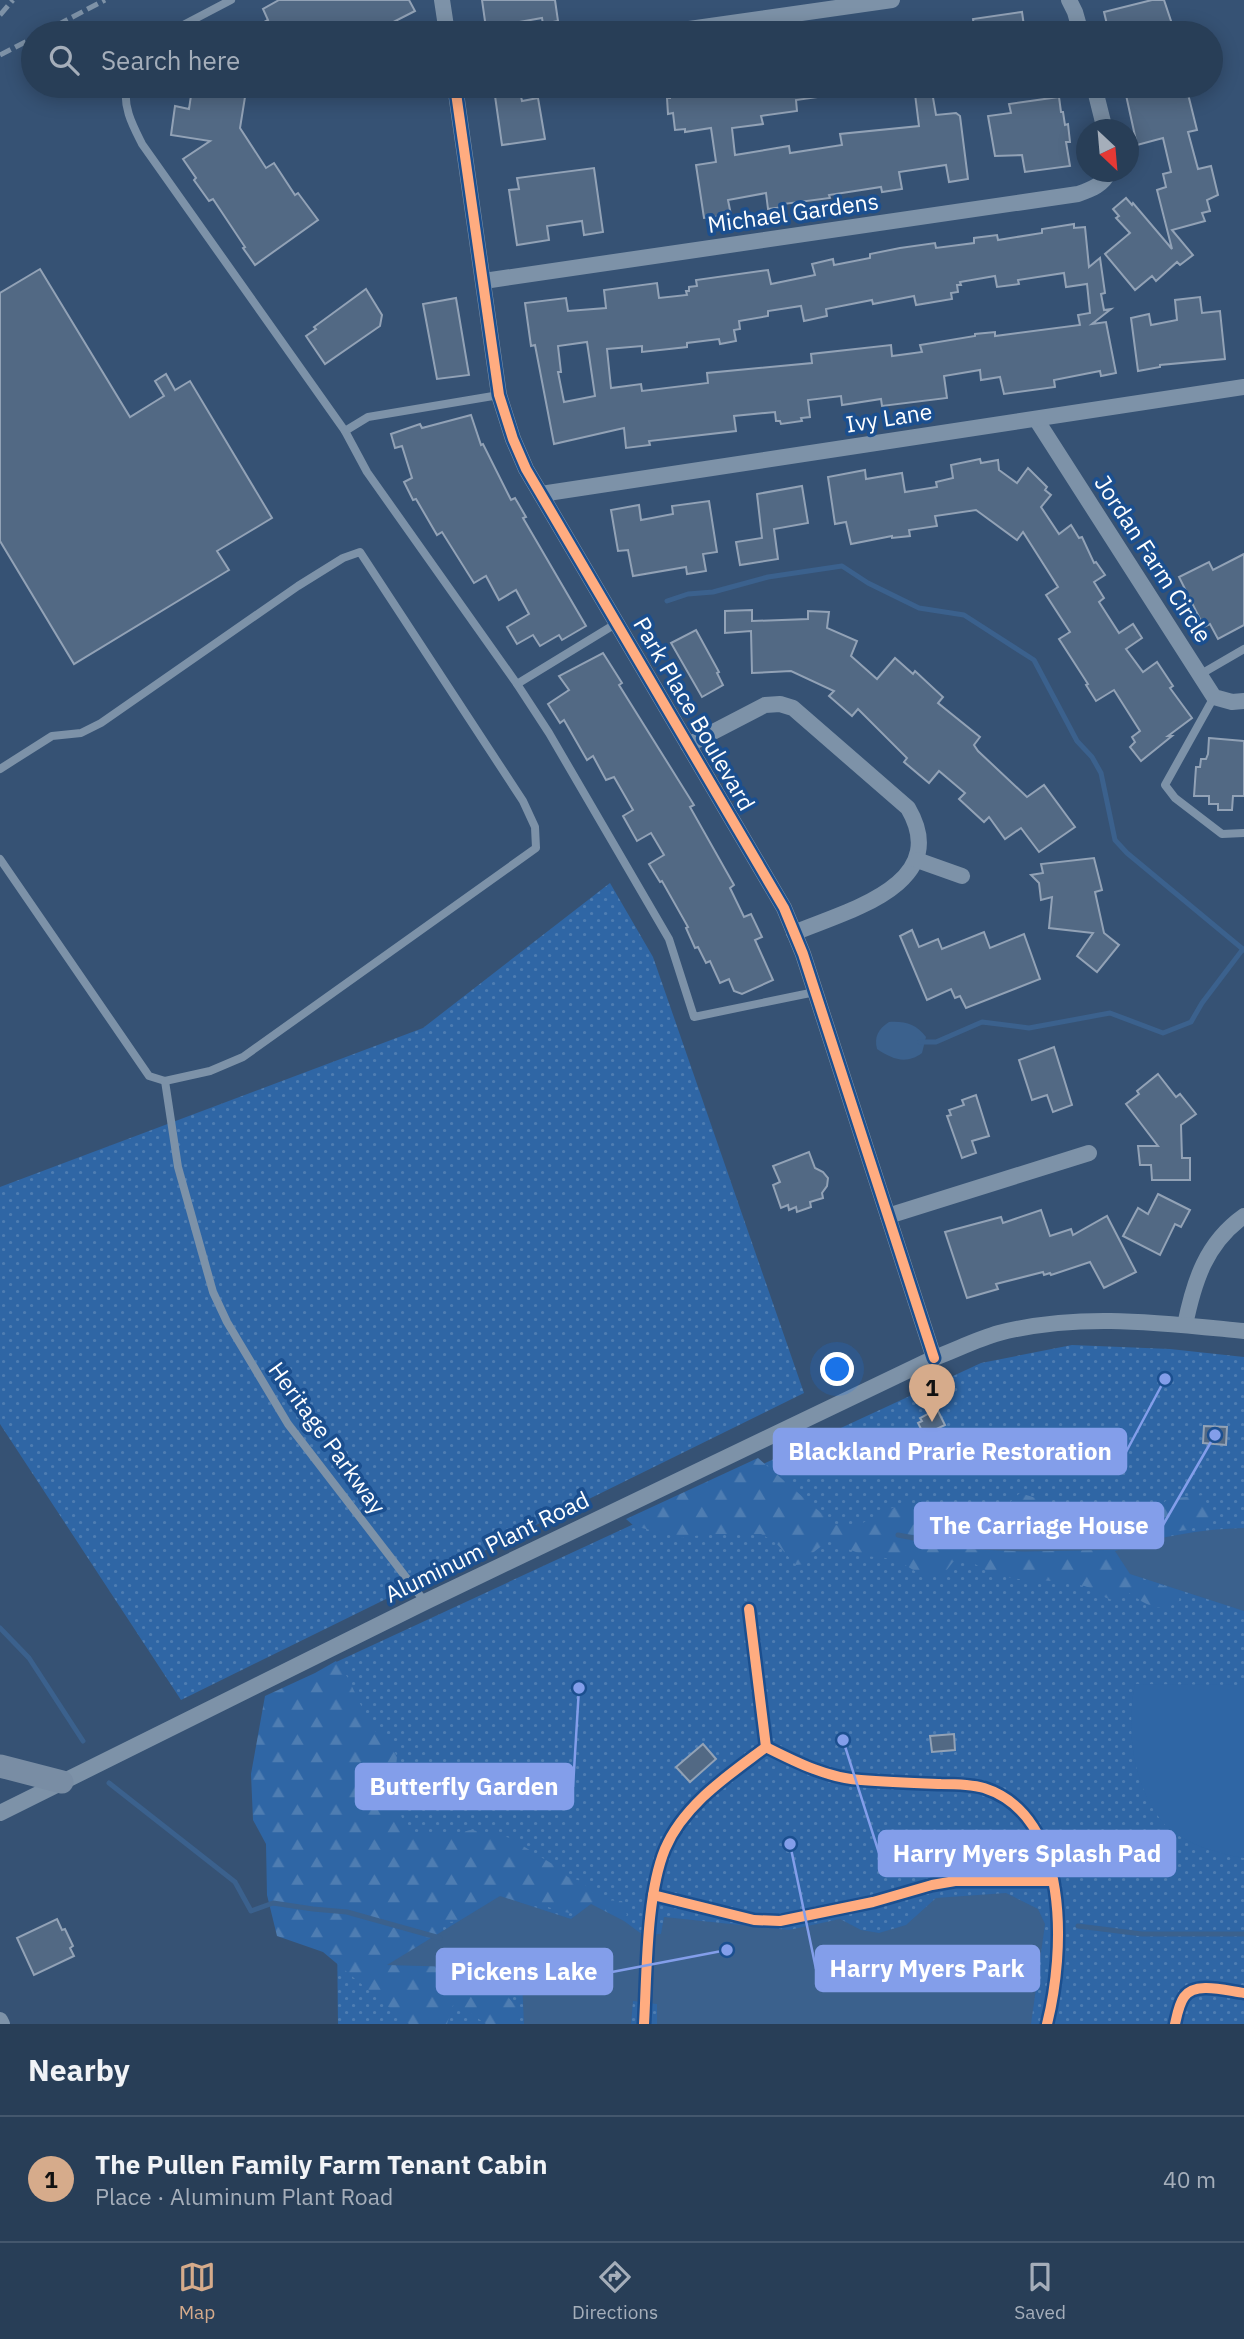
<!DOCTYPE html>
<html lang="en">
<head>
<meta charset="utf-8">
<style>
  :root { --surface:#283e57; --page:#30455d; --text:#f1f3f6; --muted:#a5aeba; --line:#44576d; --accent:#d6ab8b }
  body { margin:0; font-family:"IBM Plex Sans",sans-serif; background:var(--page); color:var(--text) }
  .compass { position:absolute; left:1076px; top:119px; width:63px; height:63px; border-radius:50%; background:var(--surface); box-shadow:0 4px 18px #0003; rotate:154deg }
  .you { position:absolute; left:838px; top:1370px; width:24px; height:24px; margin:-18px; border:5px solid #fff; border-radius:50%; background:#1a73e8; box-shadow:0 0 0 10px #1a73e833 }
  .badge { display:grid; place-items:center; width:46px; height:46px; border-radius:50%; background:var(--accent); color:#111; font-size:23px; font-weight:700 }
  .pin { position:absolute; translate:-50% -58px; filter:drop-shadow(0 2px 4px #0008) }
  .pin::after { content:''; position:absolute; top:37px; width:24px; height:21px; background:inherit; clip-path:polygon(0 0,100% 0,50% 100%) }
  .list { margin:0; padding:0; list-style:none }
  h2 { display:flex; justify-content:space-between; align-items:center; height:91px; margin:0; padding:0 28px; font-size:30px }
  h2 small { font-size:23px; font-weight:400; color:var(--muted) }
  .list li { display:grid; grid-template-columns:46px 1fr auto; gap:21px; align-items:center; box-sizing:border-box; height:126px; padding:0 28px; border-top:2px solid var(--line) }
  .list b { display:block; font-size:26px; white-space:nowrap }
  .list p { margin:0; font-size:23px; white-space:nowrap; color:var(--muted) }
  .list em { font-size:23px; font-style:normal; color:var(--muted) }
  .icon { flex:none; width:38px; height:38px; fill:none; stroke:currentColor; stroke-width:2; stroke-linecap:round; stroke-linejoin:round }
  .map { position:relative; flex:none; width:1244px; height:2024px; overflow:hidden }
  .search { position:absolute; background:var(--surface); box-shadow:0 4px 18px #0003; left:21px; right:21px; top:21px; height:77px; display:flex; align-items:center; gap:18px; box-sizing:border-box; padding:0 24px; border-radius:38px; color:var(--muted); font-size:26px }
  .sheet { height:217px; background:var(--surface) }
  nav { display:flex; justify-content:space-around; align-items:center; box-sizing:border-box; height:98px; border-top:2px solid var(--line); background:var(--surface); font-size:19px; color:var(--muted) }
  nav a { display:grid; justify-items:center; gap:4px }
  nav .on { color:var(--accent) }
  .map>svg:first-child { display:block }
  .green { fill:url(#green-dots) }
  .forest { fill:url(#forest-firs) }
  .pitch { fill:#2f66a5 }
  .water { fill:#3b618d }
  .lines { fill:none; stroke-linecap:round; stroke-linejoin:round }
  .stream { stroke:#3b618d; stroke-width:5 }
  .building { fill:#526984; stroke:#92a2b6; stroke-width:2; fill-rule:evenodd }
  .lane { stroke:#7d92a8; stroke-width:8 }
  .street { stroke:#7d92a8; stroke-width:16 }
  .secondary { stroke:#798da4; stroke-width:23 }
  .rail { stroke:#7e92a7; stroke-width:5; stroke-dasharray:12 5; stroke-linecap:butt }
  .cycleway-casing { stroke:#1b4f8f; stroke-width:15 }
  .cycleway { stroke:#ffac80; stroke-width:10 }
  .labels { text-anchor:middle; stroke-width:7; stroke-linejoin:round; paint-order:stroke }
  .street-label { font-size:23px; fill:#fff; stroke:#1b4f8f }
  .leader { fill:none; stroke:#839eea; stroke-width:2.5 }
  .callout-dot { fill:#839eea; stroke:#1b4f8f; stroke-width:2.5 }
  .callout { fill:#839eea; stroke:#839eea; stroke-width:2.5 }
  .callout-label { font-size:24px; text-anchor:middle; font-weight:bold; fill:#fff }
</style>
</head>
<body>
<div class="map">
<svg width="1244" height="2024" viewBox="0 0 1244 2024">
  <defs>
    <pattern id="green-dots" width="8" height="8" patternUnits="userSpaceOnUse" patternTransform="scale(1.75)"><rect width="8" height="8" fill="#2f66a5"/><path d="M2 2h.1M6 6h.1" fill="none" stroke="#4e7db2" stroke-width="1.8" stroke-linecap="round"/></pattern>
    <pattern id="forest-firs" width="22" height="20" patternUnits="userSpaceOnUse" patternTransform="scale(1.75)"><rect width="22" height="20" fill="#2f66a5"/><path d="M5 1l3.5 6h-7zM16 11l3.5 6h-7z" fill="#4e7db2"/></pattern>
  </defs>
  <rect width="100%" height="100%" fill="#365274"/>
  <g class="green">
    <polygon points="610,883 653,957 804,1393 181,1700 0,1424 0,1187 423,1028"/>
    <polygon points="1072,1345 1170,1349 1244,1357 1244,2024 338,2024 334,1663 981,1363"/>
  </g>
  <g class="forest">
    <path d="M758,1458L835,1525L856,1527L881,1512L906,1503L951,1509L981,1507L999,1512L1020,1493L1118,1524L1146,1517L1168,1499L1204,1495L1212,1520L1187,1530L1170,1532L1156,1538L1125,1545C1121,1579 1133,1576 1159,1584C1166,1587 1173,1590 1180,1593L1179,1601C1160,1615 1147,1605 1129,1593C1111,1608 1105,1595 1090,1588C1086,1586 1079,1585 1074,1584C1049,1578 1023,1583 998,1575C980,1570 973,1557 953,1562L946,1571L938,1576L925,1577L895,1559L866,1556L828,1541L810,1555L806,1564L796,1565L776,1543L761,1534H707L682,1538L634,1526L626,1519Z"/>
    <polygon points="336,1661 348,1678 372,1729 389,1740 397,1757 393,1794 406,1829 425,1835 450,1836 470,1830 492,1833 510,1838 554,1865 568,1877 581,1881 601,1900 622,1901 627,1915 619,1922 559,1911 535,1902 515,1910 468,1921 446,1922 437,1938 452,1960 468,1968 488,1969 503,1981 507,1996 517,2007 521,2024 486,2024 454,2002 447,2024 409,2024 323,1952 277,1936 267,1895 266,1844 253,1820 251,1774 265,1696 315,1673"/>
  </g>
  <path class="pitch" d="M1135,1684L1244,1685V1858C1216,1853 1179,1843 1161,1820C1132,1783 1126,1728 1135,1684Z"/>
  <g class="water">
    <path d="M889,1022C905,1021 916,1024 926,1037L922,1053C906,1065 892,1059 877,1049C874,1037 878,1029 889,1022Z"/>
    <path d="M1244,1528V1611L1130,1574L1115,1551C1157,1537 1200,1529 1244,1528Z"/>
    <polygon points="1006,1893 1038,1909 1045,1924 1031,2024 657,2024 657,2004 633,2001 631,2024 524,2024 522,1981 492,1968 387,1965 500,1896 571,1919 591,1904 624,1921 643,1935 661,1934 664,1917 789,1930 840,1919 861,1930 879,1933 906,1925 936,1898"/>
  </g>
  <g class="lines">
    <g class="stream">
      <polyline points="667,601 688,594 713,592 768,577 842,566 868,583 919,608 964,615 1034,660 1077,741 1092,757 1101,773 1115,840 1127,853 1244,950"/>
      <polyline points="920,1042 936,1042 982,1022 1029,1028 1110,1013 1163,1033 1191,1022 1202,1003 1243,949"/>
      <polyline points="898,1535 956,1546 1024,1549 1131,1547"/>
      <polyline points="0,1628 29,1658 83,1741"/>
      <polyline points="109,1783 235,1882 251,1911 273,1903 313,1909 347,1912 440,1938"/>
      <polyline points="1078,1926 1142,1934 1244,1934"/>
    </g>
  </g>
  <g class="building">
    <polygon points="279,0 409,0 415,11 372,33 243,33 268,20 263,9"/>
    <polygon points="482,0 555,0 558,21 543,24 542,18 486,28"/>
    <polygon points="1152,0 1164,0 1173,27 1167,28 1169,33 1127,33 1126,29 1109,33 1104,12"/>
    <polygon points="1022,12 1025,33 975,33 973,19"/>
    <polygon points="696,86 839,86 840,94 796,100 797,111 761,116 763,124 732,128 735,155 789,146 790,153 842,145 840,134 919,126 914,86 931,86 936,115 956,113 960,116 968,179 949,182 946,165 899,172 902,189 882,192 881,187 829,195 830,198 783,204 784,207 768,209 766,193 728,200 731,215 704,218 696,165 716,162 711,128 685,132 685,129 675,130 673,113 668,114 667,98 670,98 670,91"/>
    <polygon points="1124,86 1186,86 1197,130 1188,132 1198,169 1211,166 1218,195 1207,200 1210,211 1202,213 1205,221 1172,230 1193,255 1180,265 1177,262 1156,281 1152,276 1135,290 1105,254 1130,233 1116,218 1119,216 1113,209 1126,198 1132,205 1133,203 1172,249 1157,190 1166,187 1163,174 1171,172 1163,138 1137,145"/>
    <polygon points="507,87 508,94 520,92 522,101 538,98 545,139 502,145 494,89"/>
    <polygon points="192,89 245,97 240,128 266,168 274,163 295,195 298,193 318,220 255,265 243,248 245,247 213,199 209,201 194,180 196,178 183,159 210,141 171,135 175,106 189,109"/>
    <polygon points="1059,97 1061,112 1063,112 1065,125 1068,124 1070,142 1066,142 1070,166 1025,172 1022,155 995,156 988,116 1011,113 1009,104"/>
    <polygon points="594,168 603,232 584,235 582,221 547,226 549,240 517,245 509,190 519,189 517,178"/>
    <path d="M1074,224V228L1085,227L1089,267L1100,258L1105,293L1101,294L1104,310L1111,309L1092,324L1106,322L1116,373L1101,376L1100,371L1054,380L1055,387L1004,394L1000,377L981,380L980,370L944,376L947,398L882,406L881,399L842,405L841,396L808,400L810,417L801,418L802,421L781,424L780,421H776L775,412L765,413L734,416L736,431L649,441L650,445L626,448L624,428L554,444L535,345L531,346L525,303L566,298L568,311L606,308L604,290L657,283L659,298L687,295L686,291H689V287L697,286L696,280L768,270L771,284L815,275L812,264L833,259L834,265L870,258V254L900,248L935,243L936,248L974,243V238L997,235L998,240L1042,233V229ZM1064,273L1066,287L1087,284L1090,313L1078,315L1080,325L995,336V332L975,334V336L920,345L922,352L892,356L891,345L811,354L812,363L707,373L708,383L642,391L641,384L611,388L607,349L642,346V352L687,347V343L719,339L720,344L736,341L734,330L740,329L739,321L768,316V311L801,306L804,321L827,316L826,309L872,300L873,304L914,296L916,305L952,299L951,293L958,292L957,285H961L960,282L995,276L997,287L1019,284L1018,280ZM587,342L595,396L564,402L558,372H561L558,346Z"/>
    <polygon points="40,269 130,417 164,396 155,381 166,374 175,390 190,381 272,518 217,551 229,570 74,664 0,541 0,293"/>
    <polygon points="366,289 382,315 380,326 325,364 306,336 316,329 314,327"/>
    <polygon points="1200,297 1202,313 1220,311 1225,359 1160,365 1160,367 1138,371 1131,318 1149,314 1151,325 1177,320 1175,300"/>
    <polygon points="456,298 469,375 437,379 423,304"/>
    <polygon points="471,415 481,445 483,444 511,500 515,498 526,517 523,518 586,626 562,640 559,635 540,646 533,635 517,644 507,627 529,614 516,590 499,600 486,576 474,583 442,532 437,535 416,499 413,500 404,482 412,478 402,446 395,448 391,434 420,424 422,428"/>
    <polygon points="980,459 981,463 998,460 999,470 1017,483 1028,468 1047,487 1045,490 1051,495 1041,507 1059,534 1071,525 1079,538 1082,537 1094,563 1096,562 1105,575 1094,582 1104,598 1099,602 1119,633 1133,624 1142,638 1126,649 1143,672 1157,662 1173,686 1170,688 1192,718 1168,736 1172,736 1141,761 1130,747 1135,742 1132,737 1140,731 1114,690 1096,701 1086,685 1088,684 1059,639 1070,632 1046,595 1058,587 1023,532 1017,540 976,510 935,516 937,526 909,530 910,536 892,538 892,536 851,544 846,522 835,524 828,477 865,470 866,479 902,473 905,492 937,487 936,482 953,478 951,465"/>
    <polygon points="802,486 808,523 774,529 778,559 740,565 736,542 762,538 757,494"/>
    <polygon points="709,501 717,552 703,554 706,571 687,574 686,567 633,576 628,550 618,551 611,510 639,505 641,520 673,514 672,506"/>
    <polygon points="1244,554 1244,625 1218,639 1210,624 1204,627 1179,577 1209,562 1213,570"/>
    <polygon points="752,610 752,621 808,619 808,611 829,612 827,628 857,641 851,656 877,679 895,658 913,674 915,671 943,697 938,703 980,737 974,745 978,751 1027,797 1044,785 1075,827 1039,852 1021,828 1005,839 989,817 984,822 959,799 965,793 939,771 929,783 904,762 907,758 858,709 852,716 829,696 834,691 791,671 752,673 751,631 725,633 725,611"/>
    <polygon points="696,630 719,672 717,673 723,685 702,697 671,643"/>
    <polygon points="603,653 622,683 619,685 694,805 690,807 734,885 730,888 744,917 751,914 762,937 755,940 773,980 742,994 734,991 729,979 720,983 710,961 706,963 698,947 695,948 686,928 688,927 662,881 660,882 649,864 664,855 651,833 637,841 623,816 633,810 614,777 606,780 593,756 587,760 564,720 560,723 548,704 569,690 559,676"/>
    <polygon points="1209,738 1244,741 1244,796 1233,796 1232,810 1218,810 1218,804 1209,804 1209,796 1194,796 1196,767 1200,767 1201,759 1206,759 1208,754"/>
    <polygon points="1094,858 1102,890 1095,892 1104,933 1119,945 1097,972 1077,956 1093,933 1049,928 1052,897 1041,900 1039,883 1031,875 1043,873 1041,864"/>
    <polygon points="912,930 919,947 938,939 942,949 984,932 990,948 1024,934 1040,979 966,1008 960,996 955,998 951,989 927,1000 900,936"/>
    <polygon points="1054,1047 1072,1105 1053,1112 1047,1095 1032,1100 1019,1060"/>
    <polygon points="1158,1074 1176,1097 1180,1094 1196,1114 1181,1125 1182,1158 1190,1158 1190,1180 1152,1180 1151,1165 1140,1165 1138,1146 1158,1146 1126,1104 1139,1094 1137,1091"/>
    <polygon points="976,1095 989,1136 972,1141 976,1153 962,1158 947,1116 951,1115 949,1110 964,1105 962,1100"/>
    <polygon points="809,1152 815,1168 823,1172 828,1178 827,1186 822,1193 823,1198 810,1202 811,1207 797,1212 796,1207 789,1210 788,1205 781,1208 773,1185 780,1182 773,1166"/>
    <polygon points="1158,1194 1190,1210 1181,1227 1175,1224 1160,1255 1123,1236 1138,1208 1148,1214"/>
    <polygon points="1041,1210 1050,1236 1071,1229 1073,1235 1107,1216 1136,1272 1104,1288 1090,1262 1051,1275 1050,1273 1044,1275 1043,1272 996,1284 998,1289 967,1298 945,1232 1001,1217 1003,1223"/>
    <polygon points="937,1409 945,1425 924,1435 918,1423 922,1421 920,1418"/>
    <polygon points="1204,1426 1227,1427 1226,1445 1203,1443"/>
    <polygon points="954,1734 955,1750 932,1752 930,1736"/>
    <polygon points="703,1744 716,1759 690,1782 676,1767"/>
    <polygon points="57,1919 62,1930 65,1929 73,1946 70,1948 74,1956 34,1975 17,1938"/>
  </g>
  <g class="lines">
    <g class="lane">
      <polyline points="168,33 231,0"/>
      <path d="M127,86C122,106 133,126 142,144L345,431"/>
      <polyline points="499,395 368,417 345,431 367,472 517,684 549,733 669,939 694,1017 815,992"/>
      <polyline points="1201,674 1244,649"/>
      <polyline points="517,684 617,623"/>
      <polyline points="1214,697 1165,785 1175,798 1222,834 1244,833"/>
      <polyline points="0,769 52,736 81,733 101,723 298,586 343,558 360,552 523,801 535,827 536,848 243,1057 210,1071 165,1081 149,1076 0,859"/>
      <polyline points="165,1081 178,1167 213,1292 227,1322 288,1424 425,1602"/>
    </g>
    <g class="street">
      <polyline points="442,0 447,33"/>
      <polyline points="1069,0 1075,12 1081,33"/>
      <polyline points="661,33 892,0"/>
      <polyline points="455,86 499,395 513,439 526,469 784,908 803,954 934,1358"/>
      <polyline points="1094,86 1105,130"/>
      <path d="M484,281L1078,194C1092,189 1103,185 1109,172"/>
      <polyline points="1036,419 1214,697 1232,702 1244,701"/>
      <polyline points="541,494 1244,387"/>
      <path d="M688,745L765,705L780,704L793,708L908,808C953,885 846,911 794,933"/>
      <polyline points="917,860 962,876"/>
      <polyline points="888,1216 1089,1153"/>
      <path d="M1185,1325C1194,1281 1206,1243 1244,1216"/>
      <path d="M0,1813L425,1602L934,1358C956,1350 977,1339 999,1333C1080,1312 1162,1323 1244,1331"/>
      <polyline points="0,2020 2,2024"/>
    </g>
    <polyline class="secondary" points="0,1766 62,1782"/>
    <g class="rail">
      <polyline points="0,15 13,0"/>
      <polyline points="42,33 105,0"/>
      <polyline points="0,55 33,38"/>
    </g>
    <g class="cycleway-casing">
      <g id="cycleway">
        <polyline points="455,86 499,395 513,439 526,469 784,908 803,954 934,1358"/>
        <polyline points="749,1609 766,1747"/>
        <polyline points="653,1895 754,1920 780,1921 873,1902 932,1885 955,1881 1053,1881"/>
        <path d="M644,2024C647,1973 646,1895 665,1849C684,1804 729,1775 766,1747C796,1762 827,1778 861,1780C888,1782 915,1783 941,1784C955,1784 970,1784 984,1788C1071,1816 1065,1953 1047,2024"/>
        <path d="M1175,2024C1177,2015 1179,2004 1184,1997C1195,1981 1227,1991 1244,1993"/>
      </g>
    </g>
    <use href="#cycleway" class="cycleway"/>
  </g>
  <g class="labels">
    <g class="street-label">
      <text transform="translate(793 213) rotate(-8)" y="8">Michael Gardens</text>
      <text transform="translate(889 418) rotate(-9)" y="8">Ivy Lane</text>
      <text transform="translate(1153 559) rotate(57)" y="8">Jordan Farm Circle</text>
      <text transform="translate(694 714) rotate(60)" y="8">Park Place Boulevard</text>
      <text transform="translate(327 1438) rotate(54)" y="8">Heritage Parkway</text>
      <text transform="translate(487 1547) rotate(-26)" y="8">Aluminum Plant Road</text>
    </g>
  </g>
  <path class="leader" d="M1165 1379L1126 1452M1215 1435L1163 1525M579 1688L573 1787M843 1740L879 1853M790 1844L816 1969M727 1950L612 1972"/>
  <g class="callout-dot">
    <circle cx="1165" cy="1379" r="7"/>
    <circle cx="1215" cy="1435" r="7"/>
    <circle cx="579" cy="1688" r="7"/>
    <circle cx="843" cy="1740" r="7"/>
    <circle cx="790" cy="1844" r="7"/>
    <circle cx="727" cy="1950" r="7"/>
  </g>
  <g class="callout">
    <rect x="774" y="1429" width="352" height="45" rx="7"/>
    <rect x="915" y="1503" width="248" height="45" rx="7"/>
    <rect x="356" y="1764" width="217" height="45" rx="7"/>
    <rect x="879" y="1831" width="296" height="45" rx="7"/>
    <rect x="816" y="1946" width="223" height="45" rx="7"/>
    <rect x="437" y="1949" width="175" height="45" rx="7"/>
  </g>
  <g class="callout-label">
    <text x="950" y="1460">Blackland Prarie Restoration</text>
    <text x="1039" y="1534">The Carriage House</text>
    <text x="464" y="1795">Butterfly Garden</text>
    <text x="1027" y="1862">Harry Myers Splash Pad</text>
    <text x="927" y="1977">Harry Myers Park</text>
    <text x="524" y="1980">Pickens Lake</text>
  </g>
</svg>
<svg class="compass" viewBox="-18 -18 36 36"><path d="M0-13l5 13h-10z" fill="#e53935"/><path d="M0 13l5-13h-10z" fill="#a5aeba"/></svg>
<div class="you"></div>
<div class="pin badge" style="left:932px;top:1422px">1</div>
<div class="search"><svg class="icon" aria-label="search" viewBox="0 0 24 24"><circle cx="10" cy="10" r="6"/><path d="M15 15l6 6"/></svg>Search here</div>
</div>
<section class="sheet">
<h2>Nearby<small></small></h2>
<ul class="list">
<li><span class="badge">1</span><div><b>The Pullen Family Farm Tenant Cabin</b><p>Place · Aluminum Plant Road</p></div><em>40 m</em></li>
</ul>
</section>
<nav>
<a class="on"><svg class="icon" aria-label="map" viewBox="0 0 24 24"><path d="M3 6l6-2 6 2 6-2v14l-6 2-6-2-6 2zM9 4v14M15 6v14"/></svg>Map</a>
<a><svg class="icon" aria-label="directions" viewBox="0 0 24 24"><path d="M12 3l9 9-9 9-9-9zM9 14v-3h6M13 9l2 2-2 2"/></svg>Directions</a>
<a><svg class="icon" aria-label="saved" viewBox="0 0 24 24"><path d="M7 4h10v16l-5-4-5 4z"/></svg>Saved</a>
</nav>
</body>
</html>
